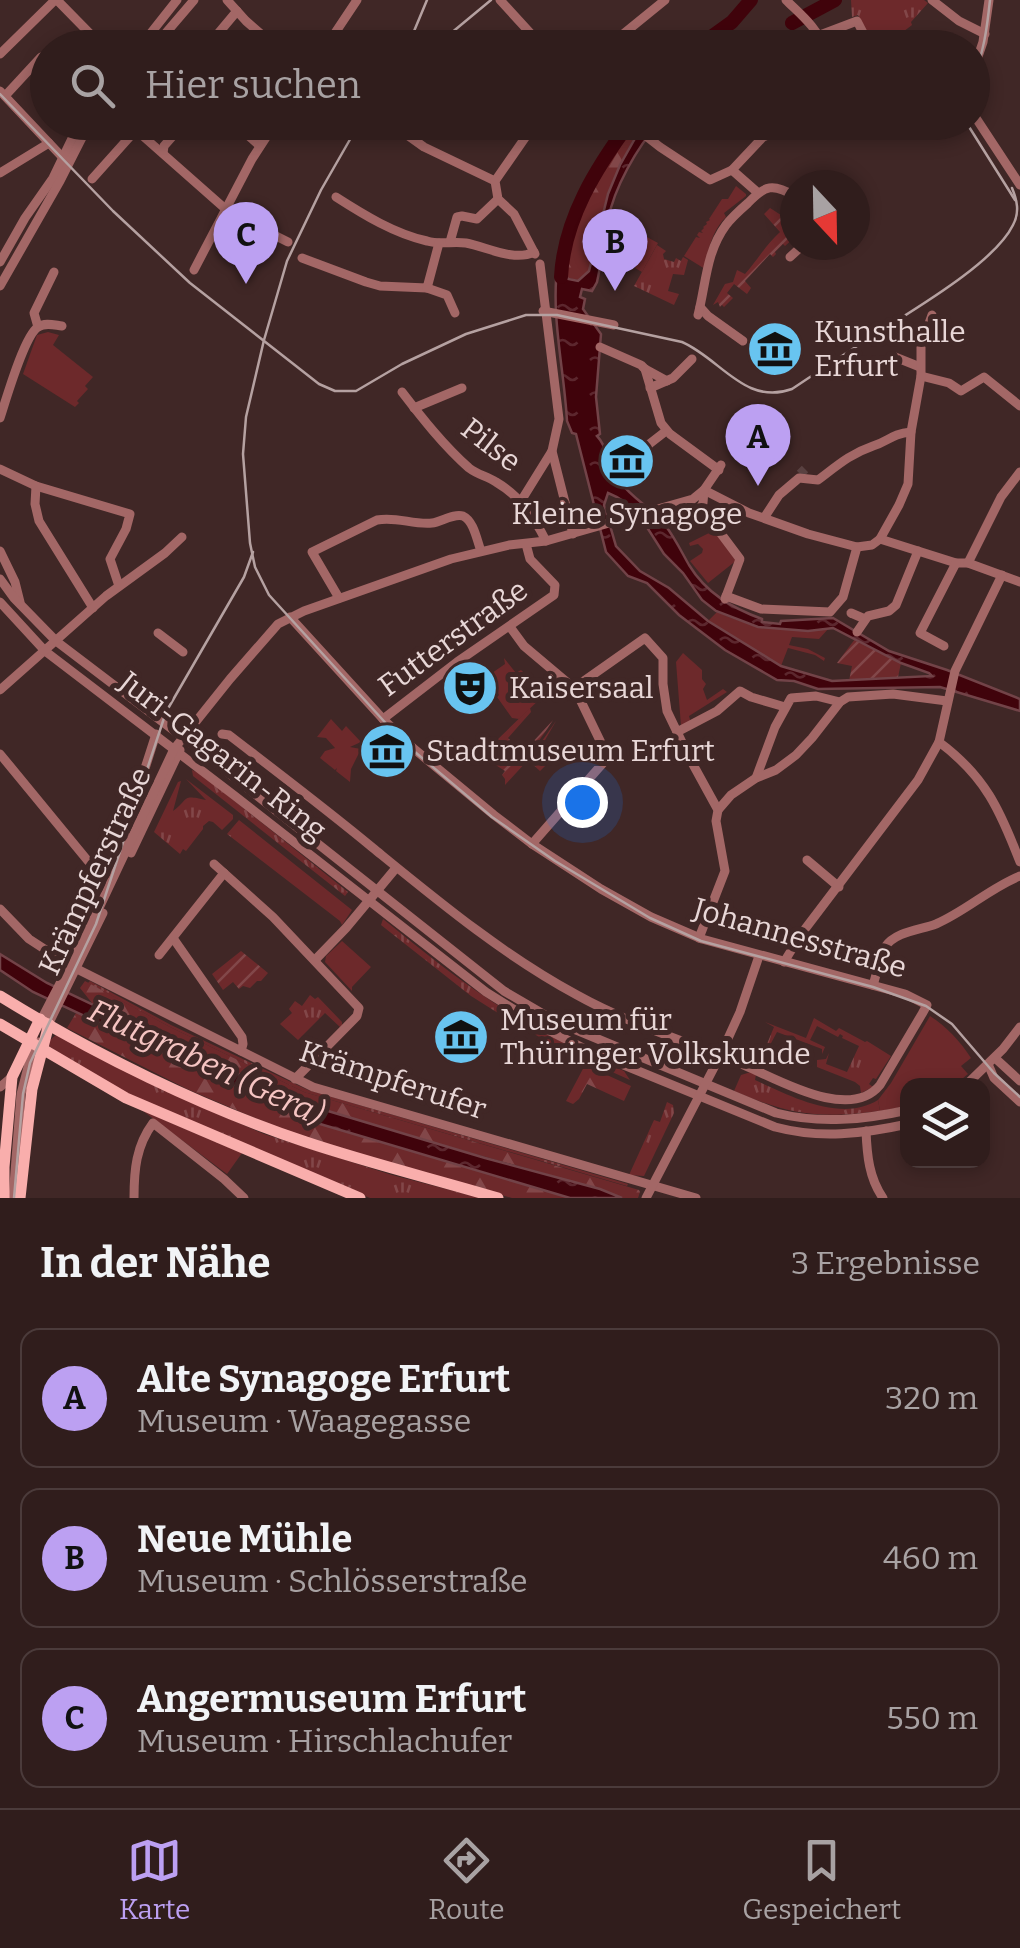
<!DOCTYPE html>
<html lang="de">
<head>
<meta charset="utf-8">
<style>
  :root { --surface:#301d1c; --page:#3c2a29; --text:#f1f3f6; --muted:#a8a2a3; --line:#4b3b3b; --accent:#bca0f2 }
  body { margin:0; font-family:Bitter,serif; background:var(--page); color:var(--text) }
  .controls { position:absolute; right:30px; bottom:30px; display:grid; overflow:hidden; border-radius:20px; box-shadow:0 5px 15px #0003 }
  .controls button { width:90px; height:90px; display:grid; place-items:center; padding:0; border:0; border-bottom:2px solid var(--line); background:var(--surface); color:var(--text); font:50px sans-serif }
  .compass { position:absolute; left:780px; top:170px; width:90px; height:90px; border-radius:50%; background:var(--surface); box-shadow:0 5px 15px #0003; rotate:158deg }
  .you { position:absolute; left:582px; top:802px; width:35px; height:35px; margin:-25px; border:8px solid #fff; border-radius:50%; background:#1a73e8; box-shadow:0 0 0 15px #1a73e833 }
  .badge { display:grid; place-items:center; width:65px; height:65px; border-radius:50%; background:var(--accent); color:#111; font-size:32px; font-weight:700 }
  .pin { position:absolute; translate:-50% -82px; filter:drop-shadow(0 2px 5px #0008) }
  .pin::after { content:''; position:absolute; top:52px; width:35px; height:30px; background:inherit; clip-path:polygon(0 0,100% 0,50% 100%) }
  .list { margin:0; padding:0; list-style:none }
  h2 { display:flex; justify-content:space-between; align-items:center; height:130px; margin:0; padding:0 40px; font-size:42px }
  h2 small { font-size:32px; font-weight:400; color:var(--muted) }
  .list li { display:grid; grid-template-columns:65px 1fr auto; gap:30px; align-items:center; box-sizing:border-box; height:140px; margin:0 20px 20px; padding:0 20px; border:2px solid var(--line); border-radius:20px }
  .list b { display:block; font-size:38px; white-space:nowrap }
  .list p { margin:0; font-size:32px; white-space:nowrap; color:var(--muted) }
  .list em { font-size:32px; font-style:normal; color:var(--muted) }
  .icon { flex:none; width:55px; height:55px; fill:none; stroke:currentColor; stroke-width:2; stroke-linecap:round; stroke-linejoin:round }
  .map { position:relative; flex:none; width:1020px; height:1198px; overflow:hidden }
  .search { position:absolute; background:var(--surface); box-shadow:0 5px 15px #0003; left:30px; right:30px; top:30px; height:110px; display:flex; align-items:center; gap:25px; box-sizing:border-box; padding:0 35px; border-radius:55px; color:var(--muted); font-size:38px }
  .sheet { height:610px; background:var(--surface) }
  nav { display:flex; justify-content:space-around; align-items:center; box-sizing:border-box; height:140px; border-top:2px solid var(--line); background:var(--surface); font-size:28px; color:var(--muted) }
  nav a { display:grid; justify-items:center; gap:5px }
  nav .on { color:var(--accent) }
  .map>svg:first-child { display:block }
  .grass { fill:url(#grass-tufts) }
  .forest { fill:url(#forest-firs) }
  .park { fill:#6d292b }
  .garden { fill:url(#garden-furrows) }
  .water { fill:url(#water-ripples); stroke:#724348; stroke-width:2.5; fill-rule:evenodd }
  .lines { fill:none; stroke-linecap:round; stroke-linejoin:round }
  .river { stroke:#40030b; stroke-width:14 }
  .minor-tunnel { stroke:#594141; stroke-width:9; stroke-dasharray:9 4.5; stroke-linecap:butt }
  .minor { stroke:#a36766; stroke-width:9 }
  .major { stroke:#f9aeac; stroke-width:11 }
  .tram { stroke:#b5a1a1; stroke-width:2.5 }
  .labels { text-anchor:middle; stroke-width:10; stroke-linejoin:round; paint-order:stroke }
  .poi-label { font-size:30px; fill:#e8d7d7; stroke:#402726; text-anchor:start }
  .street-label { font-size:30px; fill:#e8d7d7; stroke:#402726 }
  .water-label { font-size:32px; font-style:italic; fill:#f5c4c2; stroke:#402726 }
</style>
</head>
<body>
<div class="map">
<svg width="1020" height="1198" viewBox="0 0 1020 1198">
  <defs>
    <pattern id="grass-tufts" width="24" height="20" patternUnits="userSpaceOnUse" patternTransform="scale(2.5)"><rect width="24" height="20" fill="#6d292b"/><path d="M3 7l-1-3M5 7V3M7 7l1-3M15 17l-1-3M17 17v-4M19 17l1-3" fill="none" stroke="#824749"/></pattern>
    <pattern id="forest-firs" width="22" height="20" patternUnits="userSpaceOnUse" patternTransform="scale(2.5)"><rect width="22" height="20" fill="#6d292b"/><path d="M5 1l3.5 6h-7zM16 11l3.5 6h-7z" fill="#824749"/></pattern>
    <pattern id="garden-furrows" width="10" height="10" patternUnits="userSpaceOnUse" patternTransform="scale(2.5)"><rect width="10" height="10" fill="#6d292b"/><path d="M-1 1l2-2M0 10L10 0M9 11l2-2" fill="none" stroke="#824749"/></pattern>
    <pattern id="water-ripples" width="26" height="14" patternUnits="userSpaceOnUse" patternTransform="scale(2.5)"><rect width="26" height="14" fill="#40030b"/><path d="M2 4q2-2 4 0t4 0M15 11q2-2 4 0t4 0" fill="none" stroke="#5c272e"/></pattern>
  </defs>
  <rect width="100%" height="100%" fill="#402726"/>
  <g class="grass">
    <polygon points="851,0 924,0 928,3 911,22 912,25 895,38 899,44 894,47 877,48 874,43 871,44 858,15 852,17"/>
    <polygon points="657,245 666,251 663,254 664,259 674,262 676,258 681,261 683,257 688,260 684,275 673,274 668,291 679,294 674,305 634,286"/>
    <polygon points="192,770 201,774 348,892 345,896 193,776"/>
    <path d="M186,779L233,815V819L222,830L213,822L209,821L203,826V829L186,851L183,849L180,854L154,832L178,782L181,781L173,811C190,799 180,794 206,800Z"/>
    <polygon points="239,820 352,910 342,925 340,921 227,834"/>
    <path d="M383,919C413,943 443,968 475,990C522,1023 572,1049 624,1071L630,1080L561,1049L509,1020L471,996L381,925Z"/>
    <polygon points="90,981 171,1025 308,1090 628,1184 627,1186 304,1092 170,1027 88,983"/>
    <polygon points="310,995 315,999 318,997 342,1022 342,1025 340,1027 325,1013 298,1040 280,1024 292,1013 289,1009 295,1001 302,1006"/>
    <polygon points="814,1018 836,1031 839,1028 865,1042 867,1041 891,1056 876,1079 873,1078 869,1084 873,1087 861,1093 860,1086 855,1082 817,1067 817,1060 826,1059 829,1053 826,1064 847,1072 859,1046 842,1038 843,1036 840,1034 838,1037 817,1026 810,1040 825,1047 822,1054 822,1049 777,1032 770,1045 767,1044 774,1027 765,1022 806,1038"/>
    <polygon points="56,1035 190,1102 264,1134 392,1175 481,1198 370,1198 111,1088 49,1046 50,1040"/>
    <path d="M751,1072L756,1074L755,1080C790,1096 841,1123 878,1100L880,1111C819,1119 790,1115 734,1091L741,1075Z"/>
    <polygon points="667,1102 673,1105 674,1113 644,1176 629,1175 654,1120 660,1122"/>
    <polygon points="143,1111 242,1153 227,1174"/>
  </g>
  <g class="forest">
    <path d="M634,123H647L636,134L620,164L607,194L589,270L578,280L568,278L565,273C573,215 600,169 634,123Z"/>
    <polygon points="85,981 170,1027 304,1092 639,1190 640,1192 638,1198 622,1198 579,1183 319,1110 220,1066 92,1003 80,988"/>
    <polygon points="76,1013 310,1121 570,1198 512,1198 302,1138 187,1089 67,1028"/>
    <polygon points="585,1065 631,1086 624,1101 587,1084 579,1099 573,1104 566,1101"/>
  </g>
  <g class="park">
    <path d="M736,186L746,194V196L724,213L726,217C713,229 707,251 705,269L684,256L696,237L700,238L697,235L699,232L703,233L701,231L704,228L703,227L707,224L706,222L710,220L709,219L722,199H728Z"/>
    <polygon points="608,216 658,243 642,272 635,268 636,265 602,257"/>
    <polygon points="48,332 59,335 53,345 93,377 85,386 88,389 77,401 79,403 75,407 23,374 37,335"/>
    <polygon points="715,530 737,560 708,583 690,561 702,553 703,549 698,544 690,546 689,543"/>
    <path d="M717,612C754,629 789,633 829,628L819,639L792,637L789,645L808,649L825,658L824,661L815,655L788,648L781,666L708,621Z"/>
    <polygon points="683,653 702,670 702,679 706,684 703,689 707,700 723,689 727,692 689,716 691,723 681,726 676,662"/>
    <polygon points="504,658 516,673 521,670 538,686 535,690 542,697 519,719 512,718 497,697 499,695 496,690 493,691 490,687 494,685 493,683 483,677 485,677 485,673 483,672 489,670 492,673 505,664"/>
    <polygon points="331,719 342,731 346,726 361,742 350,747 361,749 351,769 350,782 336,771 337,768 335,770 320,758 325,751 335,748 326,738 317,737"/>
    <polygon points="342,941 371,967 352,987 352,991 325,962 326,956"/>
    <path d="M930,1016C947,1027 960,1041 971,1058L961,1066L968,1074L955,1085L908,1086L907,1106L880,1111L878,1100L891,1083Z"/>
  </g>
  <g class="garden">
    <path d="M770,208L784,217L791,211L795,214V237L785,246L783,244L775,252L776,254L773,257L770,254L745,281L751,288L747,294L734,284L727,293L733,298L724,307L722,305L720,307L718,302L713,305L725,284L733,282L737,270L745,274C759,258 765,246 780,232L764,214Z"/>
    <polygon points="855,639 901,663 898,677 849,681 852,666 837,663"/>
    <path d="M530,708L531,712L508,738L511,741L499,753L507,762L513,754L518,758L553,720C542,737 530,757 510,764L500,760L509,766C532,760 543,739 556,721L541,747L551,760L540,771L528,760L505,785V779L502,775L505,771L485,758L495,742Z"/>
    <polygon points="241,951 268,973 261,981 257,981 250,988 243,986 239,989 233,982 223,990 212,974"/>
  </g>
  <g class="water">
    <path d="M647,123H659C637,147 614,188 608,220C603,240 602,261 597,282L592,291L582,289L580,297L585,299L583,309L601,334L596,397L600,434L597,436C608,447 610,469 621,483C633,499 653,509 665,525C675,538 681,551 689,565C706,593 732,608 762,619V622L780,624L781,621L833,618L889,651L947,670L1020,699V711L940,687L818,689L794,681L777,680L725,650L679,615L647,583L628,576L606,552L576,434L572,433L567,421C564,367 550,314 558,261L566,262L565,273L568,279L578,281L589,271L608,194L620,165L637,135ZM608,493L617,497L632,507L643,521L664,554L683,573L702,600L716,611L758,627L808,631L833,628L901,663L929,673L932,676L832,681L781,666L708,621L669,588L640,571L616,546L604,505Z"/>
    <polygon points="0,954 47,983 298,1102 485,1158 600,1189 622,1198 570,1198 310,1121 33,992 0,970"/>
  </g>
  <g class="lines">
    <g class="river">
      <polyline points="792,23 835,0"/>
      <polyline points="696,48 732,22 751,0"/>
      <path d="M561,277C564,219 596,168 630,122"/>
    </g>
    <polyline class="minor-tunnel" points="800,474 805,469"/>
    <g class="minor">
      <polyline points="57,0 104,48"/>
      <polyline points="227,0 246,21 277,48"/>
      <polyline points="500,0 544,48"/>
      <path d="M786,0C801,15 817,27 824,48"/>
      <polyline points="932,0 959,21 985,34"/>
      <polyline points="820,35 857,21 871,48"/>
      <polyline points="768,40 772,48"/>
      <polyline points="139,48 177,0"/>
      <polyline points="153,48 194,0"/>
      <polyline points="206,48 237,11"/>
      <polyline points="325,48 357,0"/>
      <polyline points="606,48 665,0"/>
      <polyline points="0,54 55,0"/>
      <polyline points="972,74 983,42 989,0"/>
      <polyline points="0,91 66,161"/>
      <polyline points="5,96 41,57"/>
      <polyline points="972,112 1020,185"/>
      <polyline points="233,122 260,146"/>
      <polyline points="389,122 424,147 495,181"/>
      <polyline points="628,122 660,147 710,180 732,170 763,137 798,122"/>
      <polyline points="136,130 230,213 288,242"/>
      <polyline points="163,153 164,146 185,122"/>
      <polyline points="732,170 757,192"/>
      <polyline points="0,173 49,143"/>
      <polyline points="92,179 143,122"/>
      <path d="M336,197C364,215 395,234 427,241C440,245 453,241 466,243C487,247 514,262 534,252"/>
      <polyline points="450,242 457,217 462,216 477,219 498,199"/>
      <polyline points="535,254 514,214 498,199 495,181 536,122"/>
      <polyline points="790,257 803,245"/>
      <polyline points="302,258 366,282 380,286 427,288 439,243"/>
      <polyline points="0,262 25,218 53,178 80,122"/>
      <polyline points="540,264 559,419 552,451 573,534"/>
      <polyline points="194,270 252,159 276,122"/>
      <polyline points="0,286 60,181 90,122"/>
      <polyline points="427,288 447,295 455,313"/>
      <polyline points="700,307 708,316 743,341"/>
      <polyline points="543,311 614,325"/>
      <path d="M698,315C706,284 706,252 726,225C732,217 740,210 748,203C765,185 773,183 795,196"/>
      <polyline points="38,327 34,313 54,272"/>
      <polyline points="600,347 641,365 645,369 667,381"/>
      <polyline points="895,357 920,367"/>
      <polyline points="645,369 661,423 670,434 719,470"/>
      <polyline points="921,376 949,383 961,391 984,377 1020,406"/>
      <polyline points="650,388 673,378 692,359"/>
      <path d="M402,392C422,418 444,446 469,468C478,475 487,476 496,482C520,496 534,517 546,541"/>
      <polyline points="414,408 462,388"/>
      <path d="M0,418C6,400 24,336 38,327C45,322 54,325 62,326"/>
      <polyline points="621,454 642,444 648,445 666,431"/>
      <polyline points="641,459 647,451 648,445"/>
      <polyline points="0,469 36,486 130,514 126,529 110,559 119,586"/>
      <polyline points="36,486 35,504 39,521 93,608"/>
      <polyline points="704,490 749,513 808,534 857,547 872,545 880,539 899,505 908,484 911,432 921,376 921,346 932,315"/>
      <polyline points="521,501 552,451"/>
      <polyline points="700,508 703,503 704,490"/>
      <path d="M764,518L779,495L799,478L818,480C838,465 850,454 873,446C889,441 891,434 911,432"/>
      <polyline points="716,527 740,559 725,599"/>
      <polyline points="880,539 956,563 968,563 1020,582"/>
      <polyline points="0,551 15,582 20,602"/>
      <polyline points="968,563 1001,497 1020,472"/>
      <path d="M0,579L14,598L56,641L202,752L504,991L557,1022L776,1113C820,1124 863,1120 908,1110"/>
      <polyline points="726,596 761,609 830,612 843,597 857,547"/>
      <path d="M339,598L312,552L377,520C396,516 413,525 432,523C441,522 454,513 463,516C474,521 477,541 481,551"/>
      <path d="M0,602L45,651L235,796L486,992L542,1027L587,1050L775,1127C820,1139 862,1134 908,1124"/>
      <polyline points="851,613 865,619"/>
      <polyline points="510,627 524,646 575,689 606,753 603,763 532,844"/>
      <polyline points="857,632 868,616 889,611 896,605 918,551"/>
      <polyline points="158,633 183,652"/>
      <polyline points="944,646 920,633 956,563"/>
      <polyline points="574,688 645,638 663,658 663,684 667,711 690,759 718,810 716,821 725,871 699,938"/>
      <polyline points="0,690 106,596 165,553 182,537"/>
      <polyline points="383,719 457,662 554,595 555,585 530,559 526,544"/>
      <polyline points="677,732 717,711 740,691 751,697 785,707"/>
      <path d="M222,734L229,735C277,772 326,809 373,848C438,901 503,955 577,995C631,1025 689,1042 746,1066C779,1080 850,1122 880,1085L922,1014L927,1005L905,994L702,939L651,917L601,889L532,844L494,815L413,748L383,719L290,617"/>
      <path d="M939,742C985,776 1000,810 1020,862"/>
      <polyline points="0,754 88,861"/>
      <polyline points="756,778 775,727 791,698 816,696 840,702"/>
      <polyline points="718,810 731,795 756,778 776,770 796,755 812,738 840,702 848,697 893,694 947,701"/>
      <polyline points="131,853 180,750"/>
      <polyline points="807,860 839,887"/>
      <polyline points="115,862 156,734"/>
      <polyline points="214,864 273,917 359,1008 357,1016 295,1079"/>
      <polyline points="0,909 29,939 69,965"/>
      <polyline points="173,938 242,1037 243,1044 241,1051"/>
      <polyline points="159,955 224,873"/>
      <polyline points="315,960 346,928 396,868"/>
      <polyline points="784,962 802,933 918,780 939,742 955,671 1002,575"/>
      <polyline points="77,969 313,1087 696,1198"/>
      <path d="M873,985C877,974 879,957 885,947C896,931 921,930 936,924C966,911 990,888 1020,876"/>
      <polyline points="40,1022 99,908 174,749 230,679 278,624 304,611 451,559 509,545 546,541 693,499 704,490 721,465"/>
      <polyline points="46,1029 103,913"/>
      <polyline points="995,1058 1020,1081"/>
      <polyline points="988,1064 994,1078 1020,1102"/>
      <polyline points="965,1086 1003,1049 1020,1027"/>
      <polyline points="0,1087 12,1077"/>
      <path d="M866,1131C867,1155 869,1178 883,1198"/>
      <polyline points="13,1198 21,1094 29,1063 38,1042"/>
      <path d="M134,1198C134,1170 136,1146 153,1123L224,1179L244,1198"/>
      <polyline points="646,1198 720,1056 740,1012 759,956"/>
    </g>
    <g class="major">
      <path d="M0,996C92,1053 203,1108 306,1142C369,1163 434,1179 498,1198"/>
      <polyline points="0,1024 126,1098 360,1198"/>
      <polyline points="4,1198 4,1167 12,1077 40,1019"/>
      <polyline points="20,1198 32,1089 49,1024"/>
    </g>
    <g class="tram">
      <polyline points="407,48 427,0"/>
      <polyline points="426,48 450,34 491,0"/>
      <path d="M972,80C984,53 987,28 990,0"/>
      <path d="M0,94L113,211L190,283L319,384L335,391H356L402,364L466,334L526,315H557L682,342C721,359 745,406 792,389C822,369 852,349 882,330C918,307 995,262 1013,225C1020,212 1017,200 1012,188"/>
      <polyline points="360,122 321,190 287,261 264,340 246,417 243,454 250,543 255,567 269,595 402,741 492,817 555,861 650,918 701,941 873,987 926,1006 952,1024 994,1073 1020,1097"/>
      <polyline points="966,122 1015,200"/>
      <polyline points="14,1198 23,1094 30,1063 96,924 166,712 244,577 253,552"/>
    </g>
  </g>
  <defs>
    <g id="museum-disc" transform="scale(2.875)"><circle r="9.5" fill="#68c4f0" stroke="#402726"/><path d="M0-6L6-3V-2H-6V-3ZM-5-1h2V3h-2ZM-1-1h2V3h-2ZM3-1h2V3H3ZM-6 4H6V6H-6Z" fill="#111"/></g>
    <g id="theatre-disc" transform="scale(2.875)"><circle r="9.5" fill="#68c4f0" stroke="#402726"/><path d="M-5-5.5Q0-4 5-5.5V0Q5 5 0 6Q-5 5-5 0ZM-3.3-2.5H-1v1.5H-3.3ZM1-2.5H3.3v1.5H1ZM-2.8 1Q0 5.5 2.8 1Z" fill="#111"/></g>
  </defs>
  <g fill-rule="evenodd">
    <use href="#museum-disc" x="775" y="349"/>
    <use href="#museum-disc" x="627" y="461"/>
    <use href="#theatre-disc" x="470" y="688"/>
    <use href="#museum-disc" x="387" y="751"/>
    <use href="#museum-disc" x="461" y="1037"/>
  </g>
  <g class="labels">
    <g class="poi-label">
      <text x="814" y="342">Kunsthalle<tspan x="814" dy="34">Erfurt</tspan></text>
      <text x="627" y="524" text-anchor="middle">Kleine Synagoge</text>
      <text x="509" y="698">Kaisersaal</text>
      <text x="426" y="761">Stadtmuseum Erfurt</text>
      <text x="500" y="1030">Museum für<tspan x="500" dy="34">Thüringer Volkskunde</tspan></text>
    </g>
    <g class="street-label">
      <text transform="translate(491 445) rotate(38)" y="10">Pilse</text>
      <text transform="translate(453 638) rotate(-36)" y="10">Futterstraße</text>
      <text transform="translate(223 756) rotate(38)" y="10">Juri-Gagarin-Ring</text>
      <text transform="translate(95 871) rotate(-65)" y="10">Krämpferstraße</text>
      <text transform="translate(800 938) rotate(16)" y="10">Johannesstraße</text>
      <text transform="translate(393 1080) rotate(18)" y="10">Krämpferufer</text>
    </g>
    <g class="water-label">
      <text transform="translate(206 1062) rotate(25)" y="11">Flutgraben (Gera)</text>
    </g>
  </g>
</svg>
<div class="controls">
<button><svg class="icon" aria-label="layers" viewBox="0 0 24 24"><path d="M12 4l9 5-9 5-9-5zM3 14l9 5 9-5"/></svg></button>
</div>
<svg class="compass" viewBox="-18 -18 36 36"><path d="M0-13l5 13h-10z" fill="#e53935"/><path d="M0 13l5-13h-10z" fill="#a8a2a3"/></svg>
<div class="you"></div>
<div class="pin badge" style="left:758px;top:486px">A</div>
<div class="pin badge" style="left:615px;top:291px">B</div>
<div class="pin badge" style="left:246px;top:284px">C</div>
<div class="search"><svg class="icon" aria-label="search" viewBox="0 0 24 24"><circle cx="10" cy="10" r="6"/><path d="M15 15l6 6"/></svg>Hier suchen</div>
</div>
<section class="sheet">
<h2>In der Nähe<small>3 Ergebnisse</small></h2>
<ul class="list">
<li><span class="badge">A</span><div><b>Alte Synagoge Erfurt</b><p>Museum · Waagegasse</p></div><em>320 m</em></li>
<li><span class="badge">B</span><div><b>Neue Mühle</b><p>Museum · Schlösserstraße</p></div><em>460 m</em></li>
<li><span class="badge">C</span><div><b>Angermuseum Erfurt</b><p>Museum · Hirschlachufer</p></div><em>550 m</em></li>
</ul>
</section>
<nav>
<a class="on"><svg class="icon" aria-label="map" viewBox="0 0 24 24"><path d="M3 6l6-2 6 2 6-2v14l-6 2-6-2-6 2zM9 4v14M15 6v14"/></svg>Karte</a>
<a><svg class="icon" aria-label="directions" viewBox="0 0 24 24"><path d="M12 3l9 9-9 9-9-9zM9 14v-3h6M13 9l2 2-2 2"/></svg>Route</a>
<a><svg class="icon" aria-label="saved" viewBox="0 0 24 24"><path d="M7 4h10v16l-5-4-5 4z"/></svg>Gespeichert</a>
</nav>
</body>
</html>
